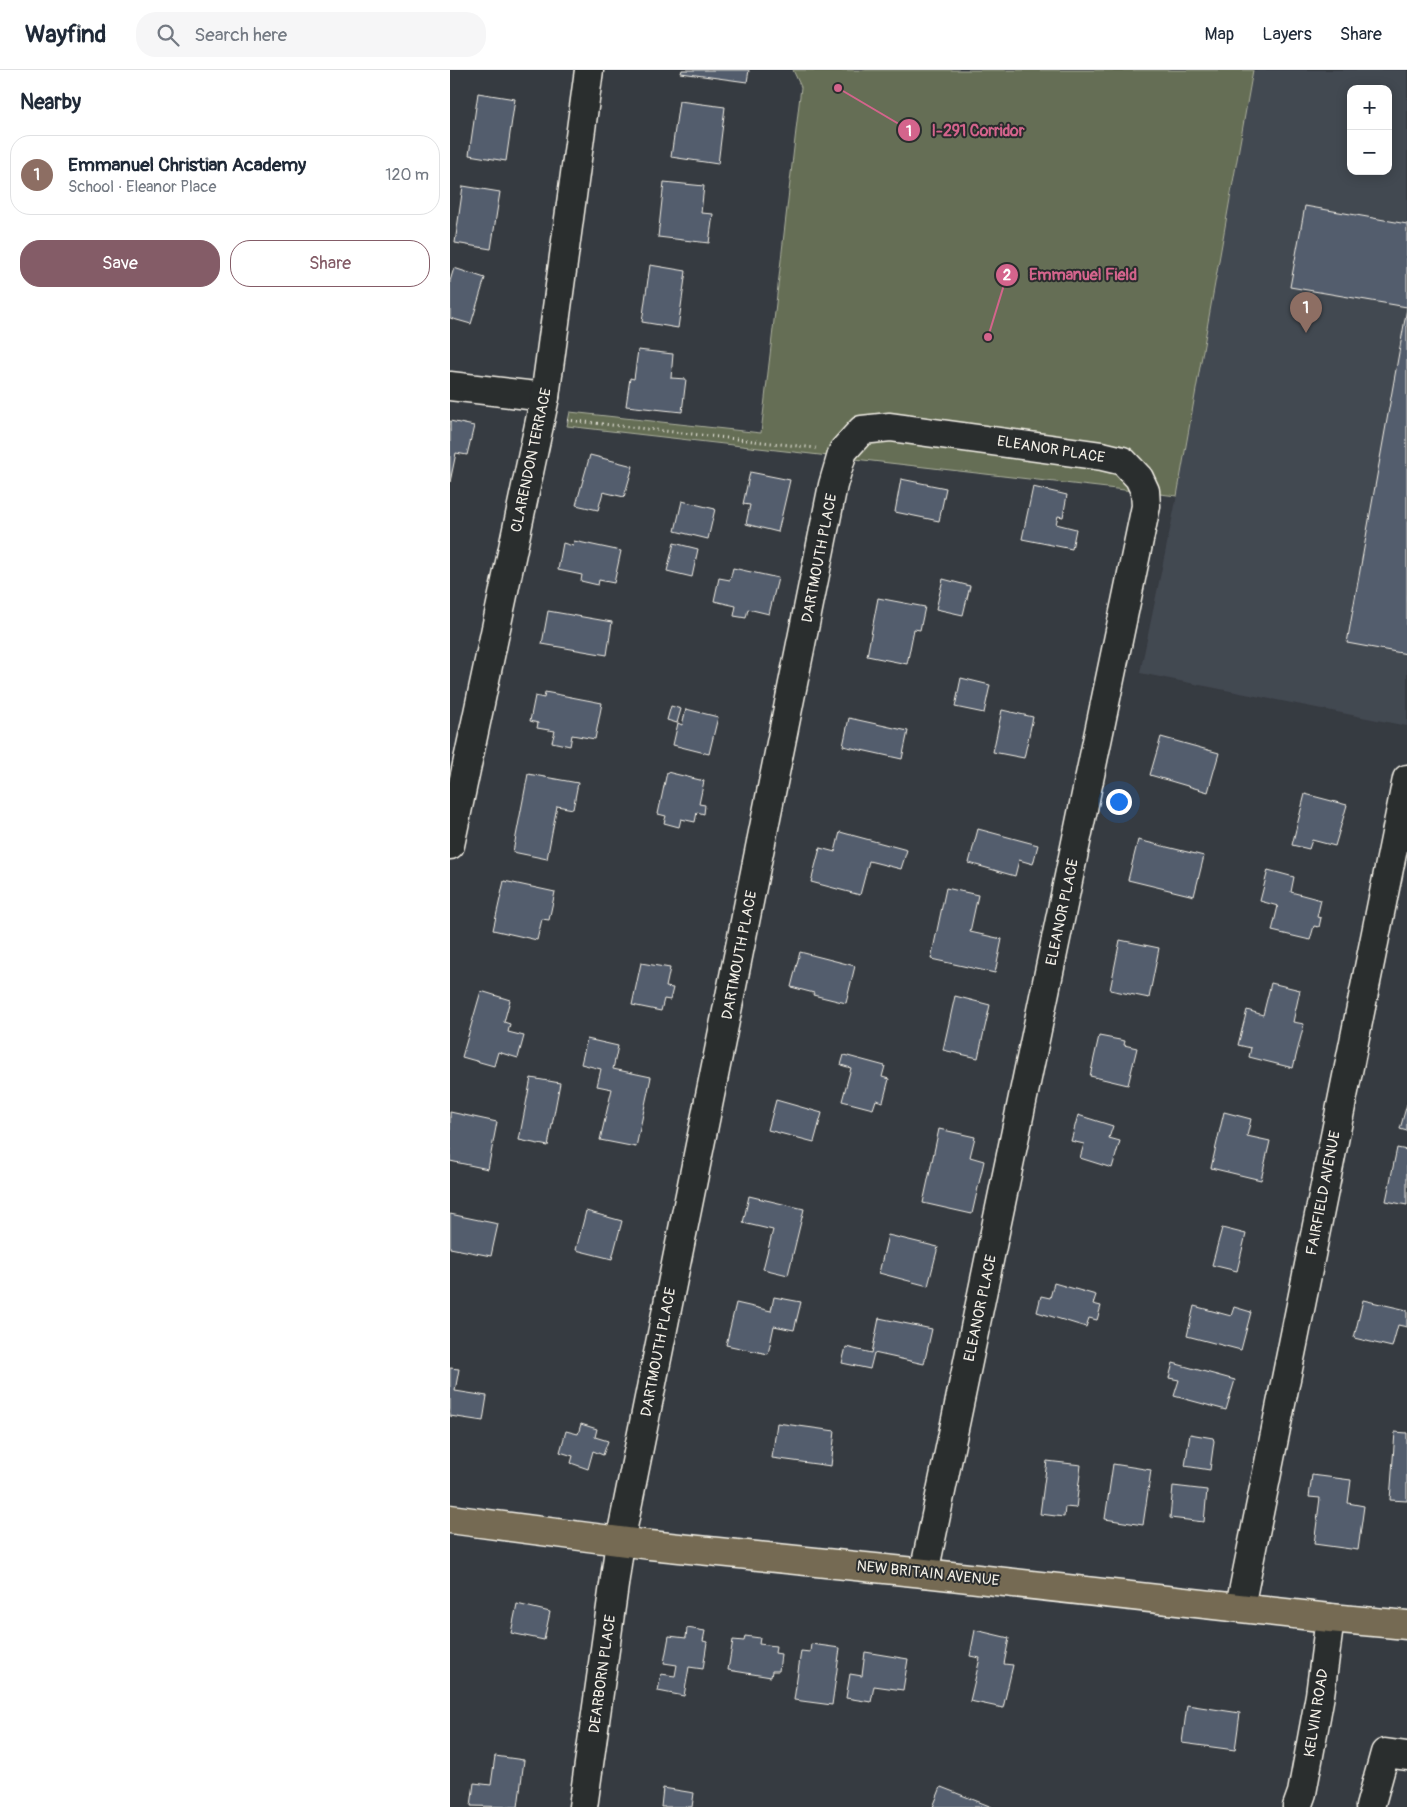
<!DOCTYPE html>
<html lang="en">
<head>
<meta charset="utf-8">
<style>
  :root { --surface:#fff; --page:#f6f6f7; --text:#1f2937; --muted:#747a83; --line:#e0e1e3; --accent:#845c67 }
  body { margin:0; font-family:Pangolin,sans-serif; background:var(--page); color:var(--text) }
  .controls { position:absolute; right:15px; top:15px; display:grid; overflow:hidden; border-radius:10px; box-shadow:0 2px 12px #0003 }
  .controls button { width:45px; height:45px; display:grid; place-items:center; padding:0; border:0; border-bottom:1px solid var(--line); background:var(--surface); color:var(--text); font:25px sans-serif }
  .you { position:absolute; left:668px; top:731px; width:18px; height:18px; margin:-12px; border:4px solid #fff; border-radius:50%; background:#1a73e8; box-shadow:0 0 0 8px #1a73e833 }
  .badge { display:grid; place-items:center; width:32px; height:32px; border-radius:50%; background:var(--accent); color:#fff; font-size:16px; font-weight:700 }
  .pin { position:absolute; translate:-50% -41px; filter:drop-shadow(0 1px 2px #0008) }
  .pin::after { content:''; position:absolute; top:26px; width:18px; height:15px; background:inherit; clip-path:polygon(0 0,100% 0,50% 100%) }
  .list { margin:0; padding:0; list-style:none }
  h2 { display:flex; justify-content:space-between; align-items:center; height:65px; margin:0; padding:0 20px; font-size:21px }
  h2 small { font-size:16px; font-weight:400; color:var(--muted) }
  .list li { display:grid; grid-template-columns:32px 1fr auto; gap:15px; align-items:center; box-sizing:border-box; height:80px; margin:0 10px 10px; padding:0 10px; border:1px solid var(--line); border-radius:20px }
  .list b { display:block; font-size:19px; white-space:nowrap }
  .list p { margin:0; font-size:16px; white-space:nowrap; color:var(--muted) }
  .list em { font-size:16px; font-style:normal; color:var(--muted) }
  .actions { display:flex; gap:10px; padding:15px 20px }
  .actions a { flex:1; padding:11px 0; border:1px solid var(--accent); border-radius:20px; text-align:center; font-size:18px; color:var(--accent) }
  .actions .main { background:var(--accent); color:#fff }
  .icon { flex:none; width:28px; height:28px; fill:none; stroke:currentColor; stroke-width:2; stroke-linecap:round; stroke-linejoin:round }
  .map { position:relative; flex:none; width:957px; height:1737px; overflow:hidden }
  header { display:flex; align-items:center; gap:30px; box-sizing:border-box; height:70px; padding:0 25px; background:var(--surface); border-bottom:1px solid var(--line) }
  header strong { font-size:24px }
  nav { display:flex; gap:28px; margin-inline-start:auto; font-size:18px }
  .search { width:350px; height:45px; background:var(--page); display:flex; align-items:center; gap:12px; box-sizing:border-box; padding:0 18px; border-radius:20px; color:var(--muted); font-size:19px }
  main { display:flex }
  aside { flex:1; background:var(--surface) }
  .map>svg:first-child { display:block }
  .built { fill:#434851; fill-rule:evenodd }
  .green { fill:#656e55; stroke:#acb09e }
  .building { fill:#535d6d; stroke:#f4f1e8 }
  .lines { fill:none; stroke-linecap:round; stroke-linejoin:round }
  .minor-casing { stroke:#f4f1e8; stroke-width:31 }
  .major-casing { stroke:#f4f1e8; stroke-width:31 }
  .path { stroke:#f4f1e8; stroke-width:3; stroke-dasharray:1 4; stroke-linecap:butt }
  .minor { stroke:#2a2d2e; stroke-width:28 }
  .major { stroke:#756b52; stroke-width:28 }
  .labels { text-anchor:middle; stroke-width:4; stroke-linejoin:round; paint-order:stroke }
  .street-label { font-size:15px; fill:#f4f1e8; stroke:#2a2d2e }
  .leader { fill:none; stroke:#d4648c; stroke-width:2 }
  .callout-dot { fill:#d4648c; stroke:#2a2d2e; stroke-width:2 }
  .mark-label { font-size:15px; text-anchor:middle; font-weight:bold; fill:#fff }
  .callout-label { font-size:16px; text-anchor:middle; font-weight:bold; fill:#d4648c; stroke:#2a2d2e; stroke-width:4; stroke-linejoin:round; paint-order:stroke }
</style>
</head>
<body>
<header>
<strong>Wayfind</strong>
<div class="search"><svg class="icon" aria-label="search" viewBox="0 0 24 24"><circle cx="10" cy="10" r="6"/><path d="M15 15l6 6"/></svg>Search here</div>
<nav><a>Map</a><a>Layers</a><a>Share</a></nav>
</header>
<main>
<aside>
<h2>Nearby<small></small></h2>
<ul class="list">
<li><span class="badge" style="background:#8d6e63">1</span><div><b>Emmanuel Christian Academy</b><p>School · Eleanor Place</p></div><em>120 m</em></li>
</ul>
<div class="actions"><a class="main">Save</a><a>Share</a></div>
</aside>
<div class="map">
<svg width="957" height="1737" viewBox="0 0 957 1737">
  <rect width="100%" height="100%" fill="#363b41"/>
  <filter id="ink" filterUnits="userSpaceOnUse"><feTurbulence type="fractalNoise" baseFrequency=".02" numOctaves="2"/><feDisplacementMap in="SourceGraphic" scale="10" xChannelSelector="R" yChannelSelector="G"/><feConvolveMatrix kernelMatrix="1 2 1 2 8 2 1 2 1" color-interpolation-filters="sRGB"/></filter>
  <g filter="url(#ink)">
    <path class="built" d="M803,0H957V656L690,603L727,426ZM901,19H938V101H901Z"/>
    <polygon class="green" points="343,0 803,0 727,426 117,356 120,342 311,363 351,17"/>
    <g class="building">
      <polygon points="232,0 299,0 297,12 231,3"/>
      <polygon points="28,23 65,29 56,91 19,85"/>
      <polygon points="229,31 275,37 268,94 221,87"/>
      <polygon points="214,112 254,116 251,143 263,144 259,173 208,167"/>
      <polygon points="13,116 50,122 41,179 5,173"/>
      <polygon points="855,136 957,154 957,237 840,217"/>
      <polygon points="200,195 236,201 228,258 192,252"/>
      <polygon points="4,198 35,208 21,254 0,248 0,211"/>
      <polygon points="957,238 957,584 897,573"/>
      <polygon points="188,280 223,284 221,308 236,309 232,342 176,336 180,308 184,309"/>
      <polygon points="0,351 24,356 17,385 6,383 0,412"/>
      <polygon points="140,385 183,396 174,427 153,422 148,440 126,435"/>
      <polygon points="300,402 340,410 328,462 296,454 300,435 293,434"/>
      <polygon points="451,409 496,418 489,451 445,442"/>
      <polygon points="583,417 617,425 613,447 608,446 606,454 626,459 622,479 572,469"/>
      <polygon points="232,431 265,439 258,469 225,461"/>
      <polygon points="124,471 171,481 164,513 149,510 148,515 131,511 132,505 108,500 113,473 123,476"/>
      <polygon points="224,473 248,479 242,507 217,501"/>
      <polygon points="283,498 328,508 319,544 298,539 296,548 284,546 286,536 264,531 269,508 280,510"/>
      <polygon points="493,509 520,516 513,545 486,539"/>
      <polygon points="428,528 475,537 470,560 464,559 457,594 417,586"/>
      <polygon points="98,541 162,552 157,585 92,574"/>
      <polygon points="511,608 540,615 534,643 505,637"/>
      <polygon points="95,622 152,633 145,669 122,665 120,676 102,672 105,661 87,658 88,653 80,651 85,626 94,628"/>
      <polygon points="221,636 231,639 227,653 217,650"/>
      <polygon points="236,639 268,647 259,684 223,675 228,653 232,655"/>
      <polygon points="552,640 583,647 574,688 543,682"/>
      <polygon points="399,648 458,661 452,689 393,676"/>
      <polygon points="711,667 769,683 758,722 700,705"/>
      <polygon points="217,702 254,711 249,734 255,735 254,744 247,742 245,752 231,749 229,757 214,753 216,746 208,744"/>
      <polygon points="78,704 128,713 123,739 107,736 97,789 63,782"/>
      <polygon points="855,724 897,735 885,776 862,770 859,779 842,775"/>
      <polygon points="528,759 588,775 583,794 569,790 565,806 519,793"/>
      <polygon points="390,762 457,780 451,799 419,791 410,825 361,812 370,778 385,782"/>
      <polygon points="688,770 754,786 744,826 678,810"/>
      <polygon points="818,800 844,807 841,822 871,830 867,847 871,848 869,857 864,856 860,870 822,861 828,836 810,831"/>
      <polygon points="54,811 105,822 99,850 92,849 87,870 43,860"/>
      <polygon points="496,818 528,825 520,862 552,869 545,903 481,889"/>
      <polygon points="670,870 709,878 699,928 660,920"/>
      <polygon points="350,882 405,896 396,933 363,925 364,923 341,917"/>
      <polygon points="191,893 220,898 216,917 223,918 220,930 214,929 211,941 182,935"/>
      <polygon points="821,913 850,920 843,952 854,954 843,998 799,987 801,978 788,975 797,940 813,945"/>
      <polygon points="31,921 60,930 54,952 60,954 58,962 74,966 68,988 48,982 44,996 12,987"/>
      <polygon points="505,926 540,935 528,988 493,980"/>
      <polygon points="649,966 675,971 674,975 687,978 678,1015 640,1006"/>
      <polygon points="137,969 168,976 163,999 201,1007 186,1077 150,1070 162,1019 147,1016 151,999 131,994"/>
      <polygon points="394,985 435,996 432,1007 439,1009 433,1032 426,1030 423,1039 392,1031 401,998 391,995"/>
      <polygon points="81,1008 110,1013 98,1076 69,1070"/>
      <polygon points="326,1030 372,1043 364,1072 318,1060"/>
      <polygon points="957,1034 957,1061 950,1059"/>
      <polygon points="0,1042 47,1052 38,1099 0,1091"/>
      <polygon points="774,1042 801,1049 797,1066 820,1071 811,1110 761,1098"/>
      <polygon points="628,1045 663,1056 659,1068 670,1071 662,1098 630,1088 634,1074 621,1071"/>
      <polygon points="489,1059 525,1067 520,1087 534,1091 522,1144 473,1133"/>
      <polygon points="947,1078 957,1080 957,1135 936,1131"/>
      <polygon points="299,1126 354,1139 338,1205 313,1199 323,1160 293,1153"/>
      <polygon points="136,1141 172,1151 162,1189 126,1180"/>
      <polygon points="0,1144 48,1154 41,1186 0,1178"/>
      <polygon points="772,1158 796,1164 787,1201 762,1195"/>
      <polygon points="438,1165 488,1177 478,1216 429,1203"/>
      <polygon points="604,1213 646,1225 643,1234 651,1236 647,1250 639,1248 636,1257 587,1242 591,1226 600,1228"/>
      <polygon points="324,1227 351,1232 344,1260 324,1256 318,1284 276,1275 286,1233 321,1241"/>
      <polygon points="913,1230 957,1240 957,1257 948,1255 942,1277 904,1268"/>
      <polygon points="744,1236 781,1246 784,1237 801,1242 791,1280 737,1266"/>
      <polygon points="429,1248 482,1259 474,1294 424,1283 420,1299 392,1293 396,1277 422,1283"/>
      <polygon points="723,1293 785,1310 776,1340 724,1326 729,1310 719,1308"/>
      <polygon points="0,1298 9,1299 5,1321 37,1326 33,1351 0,1346"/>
      <polygon points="327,1353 385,1361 381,1396 322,1388"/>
      <polygon points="131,1354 147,1359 145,1367 158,1371 153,1385 143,1381 138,1399 121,1393 123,1386 110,1382 116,1361 128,1364"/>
      <polygon points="945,1362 957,1363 957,1431 940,1430"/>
      <polygon points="740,1364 763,1368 764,1371 760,1400 735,1396"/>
      <polygon points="597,1391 631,1395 626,1438 615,1437 614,1447 590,1444"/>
      <polygon points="663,1394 701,1400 693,1455 655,1449"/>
      <polygon points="862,1405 901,1410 898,1433 914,1436 908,1480 864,1474 870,1428 859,1427"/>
      <polygon points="723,1416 757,1420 754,1452 720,1448"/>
      <polygon points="67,1534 100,1542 94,1570 61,1563"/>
      <polygon points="237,1558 255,1561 253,1571 257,1572 253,1599 239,1597 234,1626 208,1621 211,1604 225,1606 227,1595 214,1593 219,1566 236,1568"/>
      <polygon points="525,1560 559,1568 554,1594 563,1595 553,1638 520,1631 530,1588 520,1586"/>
      <polygon points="295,1566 310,1568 309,1574 326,1576 325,1583 331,1584 329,1601 322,1601 321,1607 278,1600 283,1570 294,1571"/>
      <polygon points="361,1574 390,1578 382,1635 344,1630 351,1581 360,1582"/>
      <polygon points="415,1582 458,1589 453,1620 424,1616 421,1632 396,1628 400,1604 412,1606"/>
      <polygon points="737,1635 790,1643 785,1680 732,1673"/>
      <polygon points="45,1686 74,1690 68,1737 21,1736 24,1713 41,1715"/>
      <polygon points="491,1717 542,1737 483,1737"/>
      <polygon points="213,1718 244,1723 242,1737 211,1737"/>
    </g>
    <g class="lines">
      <g class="minor-casing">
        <g id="minor">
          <polyline points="0,316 95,327"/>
          <polyline points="0,775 95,327 139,0"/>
          <polyline points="790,1537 957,709"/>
          <polyline points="133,1737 170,1472 383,415 393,381 412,360 440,357 652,386 673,391 689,408 695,421 696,436 474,1503"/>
          <polyline points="847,1737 852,1723 870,1625 880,1548"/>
          <polyline points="920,1737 935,1683 957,1686"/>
        </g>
      </g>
      <g class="major-casing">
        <polyline id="major" points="0,1449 200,1475 474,1503 880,1548 957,1555"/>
      </g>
      <polyline class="path" points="117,350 366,378"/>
      <use href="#minor" class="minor"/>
      <use href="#major" class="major"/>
    </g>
  </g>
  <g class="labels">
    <g class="street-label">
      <text transform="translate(601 379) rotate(9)" y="5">ELEANOR PLACE</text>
      <text transform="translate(81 390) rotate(-78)" y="5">CLARENDON TERRACE</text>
      <text transform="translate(369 488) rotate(-79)" y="5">DARTMOUTH PLACE</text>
      <text transform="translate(612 842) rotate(-78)" y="5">ELEANOR PLACE</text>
      <text transform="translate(289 885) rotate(-79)" y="5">DARTMOUTH PLACE</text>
      <text transform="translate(873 1123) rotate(-79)" y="5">FAIRFIELD AVENUE</text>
      <text transform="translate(530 1238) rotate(-78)" y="5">ELEANOR PLACE</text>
      <text transform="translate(208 1282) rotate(-79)" y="5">DARTMOUTH PLACE</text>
      <text transform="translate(478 1503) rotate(6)" y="5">NEW BRITAIN AVENUE</text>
      <text transform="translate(152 1604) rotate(-82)" y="5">DEARBORN PLACE</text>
      <text transform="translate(866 1643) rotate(-81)" y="5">KELVIN ROAD</text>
    </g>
  </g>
  <path class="leader" d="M388 18L459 60M538 267L557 205"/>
  <g class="callout-dot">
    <circle cx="388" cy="18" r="5"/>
    <circle cx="538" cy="267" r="5"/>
    <circle cx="459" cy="60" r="12"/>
    <circle cx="557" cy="205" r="12"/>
  </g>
  <g class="mark-label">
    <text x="459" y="66">1</text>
    <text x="557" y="210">2</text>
  </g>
  <g class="callout-label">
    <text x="528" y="66">I-291 Corridor</text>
    <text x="633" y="210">Emmanuel Field</text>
  </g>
</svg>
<div class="controls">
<button>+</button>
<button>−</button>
</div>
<div class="you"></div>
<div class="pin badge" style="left:856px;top:263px;background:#8d6e63">1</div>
</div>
</main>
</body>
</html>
